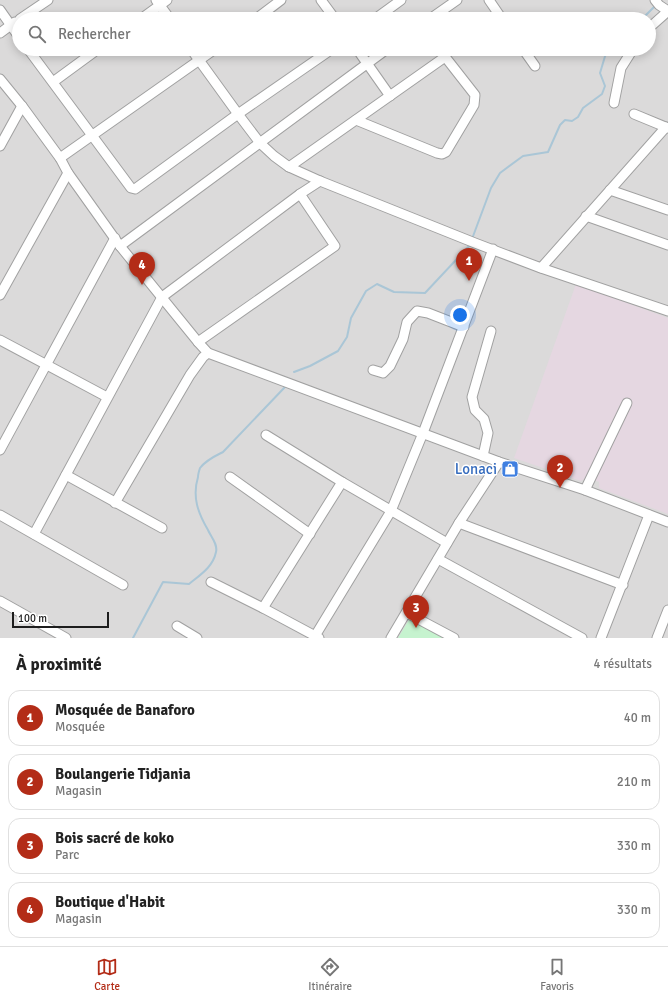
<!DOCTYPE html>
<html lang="fr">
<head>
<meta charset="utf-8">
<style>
  :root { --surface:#fff; --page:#f6f6f6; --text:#222; --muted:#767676; --line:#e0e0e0; --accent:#b32c17 }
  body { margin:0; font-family:Signika,sans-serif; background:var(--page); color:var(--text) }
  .scale { position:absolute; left:12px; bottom:10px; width:97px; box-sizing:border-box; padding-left:4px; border:2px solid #1d1d1d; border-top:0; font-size:11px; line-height:14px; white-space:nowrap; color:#1d1d1d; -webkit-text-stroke:3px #fff; paint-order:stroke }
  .you { position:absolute; left:460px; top:315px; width:14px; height:14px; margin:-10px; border:3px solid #fff; border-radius:50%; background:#1a73e8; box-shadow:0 0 0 6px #1a73e833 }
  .badge { display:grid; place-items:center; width:26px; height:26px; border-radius:50%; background:var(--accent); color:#fff; font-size:13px; font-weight:700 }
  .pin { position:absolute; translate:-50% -33px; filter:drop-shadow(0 1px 2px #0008) }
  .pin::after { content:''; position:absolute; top:21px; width:14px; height:12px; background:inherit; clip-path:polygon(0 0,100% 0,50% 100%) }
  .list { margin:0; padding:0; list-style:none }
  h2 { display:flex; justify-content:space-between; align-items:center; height:52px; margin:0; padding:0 16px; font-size:17px }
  h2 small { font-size:13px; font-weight:400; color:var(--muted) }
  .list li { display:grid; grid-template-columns:26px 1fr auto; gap:12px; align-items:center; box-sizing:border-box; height:56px; margin:0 8px 8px; padding:0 8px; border:1px solid var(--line); border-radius:12px }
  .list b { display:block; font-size:15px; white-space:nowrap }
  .list p { margin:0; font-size:13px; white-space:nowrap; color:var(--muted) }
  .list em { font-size:13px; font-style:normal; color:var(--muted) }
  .icon { flex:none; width:22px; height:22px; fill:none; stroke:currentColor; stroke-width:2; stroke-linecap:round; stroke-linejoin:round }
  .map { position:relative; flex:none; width:668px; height:638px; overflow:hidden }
  .search { position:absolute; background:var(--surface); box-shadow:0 2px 10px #0003; left:12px; right:12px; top:12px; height:44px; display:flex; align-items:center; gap:10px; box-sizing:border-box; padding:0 14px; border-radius:22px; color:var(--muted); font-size:15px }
  .sheet { height:308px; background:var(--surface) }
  nav { display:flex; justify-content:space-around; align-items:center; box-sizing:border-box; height:56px; border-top:1px solid var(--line); background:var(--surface); font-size:11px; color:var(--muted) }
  nav a { display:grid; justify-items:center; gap:2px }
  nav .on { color:var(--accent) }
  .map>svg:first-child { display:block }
  .residential { fill:#dbdada; fill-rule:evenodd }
  .industrial { fill:#e5d7e1 }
  .park { fill:#c6f3cf }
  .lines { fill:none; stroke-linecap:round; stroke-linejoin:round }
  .stream { stroke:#aac6d6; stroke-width:2 }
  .minor-casing { stroke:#a1a1a1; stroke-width:11 }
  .minor { stroke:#fff; stroke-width:9 }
  .labels { text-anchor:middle; stroke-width:3; stroke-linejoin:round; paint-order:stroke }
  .shop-label { font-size:15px; fill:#366cbe; stroke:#fff; text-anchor:end }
</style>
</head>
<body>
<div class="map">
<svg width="668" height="638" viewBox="0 0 668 638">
  <rect width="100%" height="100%" fill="#edebe4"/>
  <path class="residential" d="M0,0H668V638H0ZM19,19H649V49H19Z"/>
  <polygon class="industrial" points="576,284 668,318 668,514 599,488 599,482 587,477 581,481 514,458"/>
  <polygon class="park" points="410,618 446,638 398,638"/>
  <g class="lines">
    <g class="stream">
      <polyline points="642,19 655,6"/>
      <polyline points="472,239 491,188 500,173 523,156 548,152 560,125 565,120 572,121 578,117 583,108 602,94 605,86 600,73 606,53 609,49"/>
      <polyline points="294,372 310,366 338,351 347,337 351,318 366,291 377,284 394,292 425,293 470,245"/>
      <path d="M133,638L163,582L189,584C200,575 213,567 216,552C218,544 211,537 208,530C198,513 192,497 198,477C198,474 199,471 200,468C206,460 215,456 223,452L285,387"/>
    </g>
    <g class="minor-casing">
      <g id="minor">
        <polyline points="156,0 170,19"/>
        <polyline points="321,0 335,19"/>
        <polyline points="489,0 502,19"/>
        <polyline points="0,10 19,37"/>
        <polyline points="20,19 48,0"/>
        <polyline points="141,19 167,0"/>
        <polyline points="256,19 281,0"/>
        <polyline points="375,19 401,0"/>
        <polyline points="430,19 457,0"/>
        <polyline points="649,28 668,11 659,5 655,0"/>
        <polyline points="0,33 15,22"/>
        <polyline points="28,49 131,188 135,189 238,114 332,49"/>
        <polyline points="191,49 238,114 260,143 274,156 289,167 320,181 475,243 541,268 668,311"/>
        <polyline points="357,49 390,96"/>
        <polyline points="523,49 535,66"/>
        <polyline points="0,79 22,106 60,158 68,173 120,246 198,342 208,353 499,462 585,490 668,522"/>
        <polyline points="53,82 98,49"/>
        <polyline points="614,103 621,68 633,49"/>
        <polyline points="634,114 668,128"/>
        <polyline points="356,120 437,153 442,154 446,152 474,105 475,95 439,49"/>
        <polyline points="0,146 22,106"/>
        <polyline points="60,158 215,49"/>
        <polyline points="289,167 445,57"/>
        <polyline points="610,190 668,210"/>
        <polyline points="586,216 668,245"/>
        <polyline points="120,246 387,49"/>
        <polyline points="541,268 666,127"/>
        <polyline points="0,295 68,173"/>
        <polyline points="0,340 107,397"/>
        <polyline points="198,342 335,246 300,194"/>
        <polyline points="373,370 383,373 390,366 403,339 407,322 417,311 428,313 464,327"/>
        <polyline points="266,435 342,482 447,543"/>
        <polyline points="0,450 115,238"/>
        <polyline points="483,456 488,433 484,419 475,410 472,397 491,331"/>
        <polyline points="66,475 162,528"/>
        <polyline points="230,477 310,534"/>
        <polyline points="585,490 627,403"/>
        <polyline points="115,503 190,375 203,357 208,353"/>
        <polyline points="0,515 123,585"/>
        <polyline points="459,523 623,585"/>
        <polyline points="34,534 162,297 300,194 320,181"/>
        <polyline points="438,559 582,638"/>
        <polyline points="211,582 263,608 319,638"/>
        <polyline points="0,601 66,638"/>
        <polyline points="263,608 342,482"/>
        <polyline points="407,613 454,638"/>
        <polyline points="177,626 197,638"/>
        <polyline points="315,636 391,511 423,433 493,249"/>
        <polyline points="391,638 459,523 499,462"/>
        <polyline points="601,638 649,515"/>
        <polyline points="657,638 668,610"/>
      </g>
    </g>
    <use href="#minor" class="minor"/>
  </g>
  <defs>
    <g id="shop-square" transform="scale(0.9)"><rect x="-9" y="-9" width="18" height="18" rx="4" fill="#3f7fe0" stroke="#fff"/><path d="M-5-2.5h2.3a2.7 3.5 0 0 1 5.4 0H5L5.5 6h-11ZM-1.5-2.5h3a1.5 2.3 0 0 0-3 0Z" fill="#fff"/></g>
  </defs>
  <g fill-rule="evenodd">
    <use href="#shop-square" x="510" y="469"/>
  </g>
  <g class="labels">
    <g class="shop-label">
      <text x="497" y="474">Lonaci</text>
    </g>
  </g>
</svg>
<div class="scale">100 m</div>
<div class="you"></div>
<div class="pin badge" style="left:469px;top:281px">1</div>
<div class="pin badge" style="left:560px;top:488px">2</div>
<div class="pin badge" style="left:416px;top:628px">3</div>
<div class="pin badge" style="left:142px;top:285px">4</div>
<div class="search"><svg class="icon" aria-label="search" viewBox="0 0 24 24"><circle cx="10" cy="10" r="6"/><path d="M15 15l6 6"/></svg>Rechercher</div>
</div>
<section class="sheet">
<h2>À proximité<small>4 résultats</small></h2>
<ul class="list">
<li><span class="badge">1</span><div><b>Mosquée de Banaforo</b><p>Mosquée</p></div><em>40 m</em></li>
<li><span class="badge">2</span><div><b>Boulangerie Tidjania</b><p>Magasin</p></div><em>210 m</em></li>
<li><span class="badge">3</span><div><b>Bois sacré de koko</b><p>Parc</p></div><em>330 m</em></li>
<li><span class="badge">4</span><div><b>Boutique d'Habit</b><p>Magasin</p></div><em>330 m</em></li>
</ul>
</section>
<nav>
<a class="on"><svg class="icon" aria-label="map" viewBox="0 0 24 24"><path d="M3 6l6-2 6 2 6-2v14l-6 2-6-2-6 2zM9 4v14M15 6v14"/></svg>Carte</a>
<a><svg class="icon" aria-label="directions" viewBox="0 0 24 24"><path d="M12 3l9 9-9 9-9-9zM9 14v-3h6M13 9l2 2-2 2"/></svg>Itinéraire</a>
<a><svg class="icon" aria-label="saved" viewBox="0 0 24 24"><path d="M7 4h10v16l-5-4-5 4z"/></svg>Favoris</a>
</nav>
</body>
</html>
